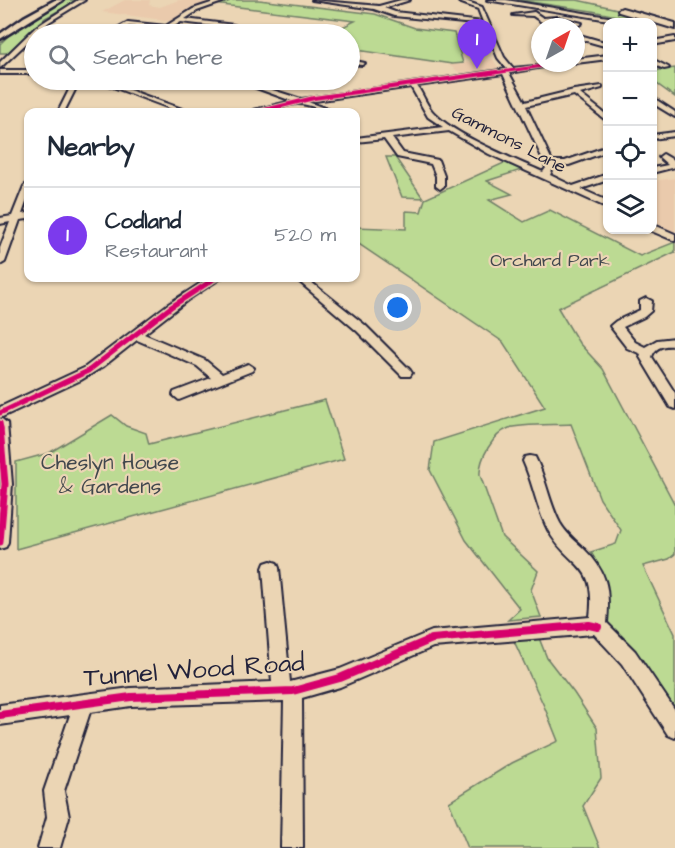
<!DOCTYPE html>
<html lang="en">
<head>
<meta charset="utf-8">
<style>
  :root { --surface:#fff; --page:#f2f2f3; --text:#1f2937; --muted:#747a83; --line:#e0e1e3; --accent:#7c3aed }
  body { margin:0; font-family:"Architects Daughter",sans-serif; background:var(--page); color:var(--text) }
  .controls { position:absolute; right:18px; top:18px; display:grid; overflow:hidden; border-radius:12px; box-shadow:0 2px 4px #0004 }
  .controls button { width:54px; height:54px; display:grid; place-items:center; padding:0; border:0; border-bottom:2px solid var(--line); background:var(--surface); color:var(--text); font:30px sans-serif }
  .compass { position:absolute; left:531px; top:18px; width:54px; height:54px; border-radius:50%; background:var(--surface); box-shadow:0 2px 4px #0004; rotate:40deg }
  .you { position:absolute; left:398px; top:308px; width:21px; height:21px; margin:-15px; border:4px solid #fff; border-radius:50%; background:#1a73e8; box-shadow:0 0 0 9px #1a73e833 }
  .badge { display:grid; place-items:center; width:39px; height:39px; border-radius:50%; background:var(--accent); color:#fff; font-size:20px; font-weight:700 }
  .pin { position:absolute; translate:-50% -50px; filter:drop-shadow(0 2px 3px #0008) }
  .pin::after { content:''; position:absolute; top:32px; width:21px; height:18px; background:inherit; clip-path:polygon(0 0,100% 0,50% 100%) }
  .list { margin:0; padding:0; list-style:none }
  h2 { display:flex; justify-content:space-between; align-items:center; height:78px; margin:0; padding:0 24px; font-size:26px }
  h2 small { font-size:20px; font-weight:400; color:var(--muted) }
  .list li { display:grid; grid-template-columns:39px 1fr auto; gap:18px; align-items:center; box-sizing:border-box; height:96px; padding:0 24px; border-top:2px solid var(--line) }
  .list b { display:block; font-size:22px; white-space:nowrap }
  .list p { margin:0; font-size:20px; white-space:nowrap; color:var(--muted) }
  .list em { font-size:20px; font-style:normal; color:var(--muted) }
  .icon { flex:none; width:33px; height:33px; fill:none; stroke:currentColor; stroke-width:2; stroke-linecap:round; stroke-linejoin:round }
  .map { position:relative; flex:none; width:675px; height:848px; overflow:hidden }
  .search { position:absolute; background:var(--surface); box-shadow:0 2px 4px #0004; left:24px; top:24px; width:336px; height:66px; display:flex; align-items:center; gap:15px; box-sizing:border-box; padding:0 21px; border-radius:33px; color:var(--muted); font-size:22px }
  .panel { position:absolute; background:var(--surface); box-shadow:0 2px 4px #0004; left:24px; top:108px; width:336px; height:174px; border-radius:12px }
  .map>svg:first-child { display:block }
  .built { fill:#eacaac }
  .green { fill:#bcda93; stroke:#6f7e67; stroke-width:1.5 }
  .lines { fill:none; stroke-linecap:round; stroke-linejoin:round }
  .minor-casing { stroke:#22223b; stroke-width:4 }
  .major-casing { stroke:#22223b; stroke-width:5 }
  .highway-casing { stroke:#22223b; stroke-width:4 }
  .minor { fill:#ebd5b4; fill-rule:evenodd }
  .major { fill:#ebd5b4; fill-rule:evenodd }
  .highway { fill:#ebd5b4; fill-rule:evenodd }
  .cycleway-far5-casing { stroke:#ebd5b4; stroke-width:4.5 }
  .cycleway-far4-casing { stroke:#ebd5b4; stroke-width:6 }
  .cycleway-far3-casing { stroke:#ebd5b4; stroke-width:8 }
  .cycleway-far2-casing { stroke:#ebd5b4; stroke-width:8 }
  .cycleway-far1-casing { stroke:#ebd5b4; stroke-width:10 }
  .cycleway-casing { stroke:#ebd5b4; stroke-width:12 }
  .cycleway-far5 { stroke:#d6006c; stroke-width:3 }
  .cycleway-far4 { stroke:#d6006c; stroke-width:4 }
  .cycleway-far3 { stroke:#d6006c; stroke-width:4.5 }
  .cycleway-far2 { stroke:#d6006c; stroke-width:5 }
  .cycleway-far1 { stroke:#d6006c; stroke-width:7 }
  .cycleway { stroke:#d6006c; stroke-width:8 }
  .labels { text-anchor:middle; stroke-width:4.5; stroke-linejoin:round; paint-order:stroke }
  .far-street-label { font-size:18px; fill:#22223b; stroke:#ebd5b4 }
  .far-park-label { font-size:18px; fill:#41474d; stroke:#ebd5b4 }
  .park-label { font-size:21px; fill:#41474d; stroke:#ebd5b4 }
  .near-street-label { font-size:26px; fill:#22223b; stroke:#ebd5b4 }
</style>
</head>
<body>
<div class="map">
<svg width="675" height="848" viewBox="0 0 675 848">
  <rect width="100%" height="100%" fill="#ebd5b4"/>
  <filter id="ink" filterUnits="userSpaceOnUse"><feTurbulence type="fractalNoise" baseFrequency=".0167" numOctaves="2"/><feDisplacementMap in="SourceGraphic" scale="12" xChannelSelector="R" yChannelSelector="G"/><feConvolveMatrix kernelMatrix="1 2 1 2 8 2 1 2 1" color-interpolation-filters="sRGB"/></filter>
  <g filter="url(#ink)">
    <g class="built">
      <polygon points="125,0 150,0 149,5 160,7 179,0 209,0 204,4 190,8 172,21 102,12"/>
      <polygon points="493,59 498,68 460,73 449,65"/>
      <polygon points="675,178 675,234 653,221 652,181"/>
    </g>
    <g class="green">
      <polygon points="63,0 78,0 45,18 8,53 0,53 0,44 18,26"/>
      <polygon points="230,0 259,0 375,14 415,28 454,33 463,63 452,64 350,49 350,34 328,34 355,21 214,4"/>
      <polygon points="517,0 577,0 626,11 675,28 592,11"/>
      <polygon points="675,68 675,97 653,81 652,71"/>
      <polygon points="386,157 395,157 423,198 402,197"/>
      <path d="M506,162L524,169L487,181L512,194L489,200L524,222L550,210L640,256L675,242V252L558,308L579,343L603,369L675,505V554L669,559L643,566L675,634V715L649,674L605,620L593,563L596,561L591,552L616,544L621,530L600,499L571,424C556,425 520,424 509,428C493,434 479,459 480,475L502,537L538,571L531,590L541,617L508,620L520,609L466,540L430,470L434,442L545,407L503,342L356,242V227L406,229V211L421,212L425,199Z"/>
      <polygon points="325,400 344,459 16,549 16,462 49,453 112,415 126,426 146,433 149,444"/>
      <polygon points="539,638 547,658 574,693 597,728 601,778 583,806 600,848 468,848 449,802 512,763 558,741 544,706 514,641"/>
    </g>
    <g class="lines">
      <g class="minor-casing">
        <g id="minor">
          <polygon points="78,0 85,0 49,22 0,68 0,62 36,27"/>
          <polygon points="220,0 228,0 197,11 185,19 234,25 238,27 234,34 228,34 231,28 181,22 161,34 155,34 161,29 129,26 114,34 107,34 128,22 166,26 193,9"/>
          <path d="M312,0L379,6L401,0H410L384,8L395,12L483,22L478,9L459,2L462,0L482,7L504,57L513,68L567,63L509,73L525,102L574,90L602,86V88L580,94L608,116V122L574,95L526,106L552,161H565L608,146V151L569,165L554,166L550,175L573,186L608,174V180L581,189L608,201V208L489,154L449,131L392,138L403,153L438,160L444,176V186L440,189L436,186V176L431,164L397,157L384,139L356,142V138L443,127L428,117L411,87L308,102L335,112C323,112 309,103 297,104C282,106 269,112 254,112V110L292,101L248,85L257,80H265L257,85L301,99L507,69L498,58L484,25L394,16L374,9ZM503,74L545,164L546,168L543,172C514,159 456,136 435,114C427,107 423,94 417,86Z"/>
          <polygon points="534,12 543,18 557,17 582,23 579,25 548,21 556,27 549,27 533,16 513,15"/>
          <polygon points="316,24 318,27 295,34 287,34"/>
          <polygon points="576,34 608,43 608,47 576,38"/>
          <polygon points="675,37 675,41 652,45 652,41"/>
          <polygon points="608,55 608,59 576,63 576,59"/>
          <polygon points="652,59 668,67 669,68 664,69 652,64"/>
          <polygon points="350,60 365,63 362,65 350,64"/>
          <rect x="0" y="70" width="34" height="4"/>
          <polygon points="74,80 80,80 64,112 58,112"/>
          <polygon points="94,80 102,80 190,112 180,112"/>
          <polygon points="652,97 675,112 675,117 652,103"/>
          <polygon points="675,132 675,136 652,139 652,135"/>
          <polygon points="663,154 675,161 675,167 652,173 652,168 668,165 659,157"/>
          <polygon points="28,183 28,197 22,214 28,213 28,219 20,220 5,262 0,265 0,248 10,222 0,224 0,218 12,216 24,186"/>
          <polygon points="652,224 675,234 675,241 649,230 652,230"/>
          <polygon points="209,278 221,278 189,299 144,334 205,360 222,374 248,364 254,368 252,371 179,400 173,395 174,392 211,378 197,366 137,340 104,366 81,380 0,418 0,407 84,368 167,305"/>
          <polygon points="295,278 306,278 365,325 410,370 412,373 410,376 402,376 357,331"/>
          <path d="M646,298L652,301L651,311L644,317L623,327L635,342L645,347L657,340L675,338V346C665,345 655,346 652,357L675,393V409L670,407L640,357L641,354L627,348L610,326L616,321L640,310V301Z"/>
          <polygon points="0,418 7,423 12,484 8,542 6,547 0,549"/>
          <path d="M530,456L535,457C546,478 549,502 560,523C565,532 574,540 582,547C608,572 610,589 607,623L635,651L675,710V738L668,735L622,664L594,634L433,647L340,687L302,698L303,848H281L284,701L131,706L90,712L64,791L69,817L60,848H38L47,817L44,791L70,715L0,725V705L131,688L272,682L263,568L265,563L271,561L277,563L279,568L290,682L340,669L432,631L590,617C597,560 570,570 548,530C537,509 533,483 523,461L525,457Z"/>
        </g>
      </g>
      <g class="major-casing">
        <polygon id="major" points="55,0 63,0 0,39 0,34 24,17"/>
      </g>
      <g class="highway-casing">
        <g id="highway">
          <polygon points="487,0 506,0 638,22 621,22"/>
          <polygon points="622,8 675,23 675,29 619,12 618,10"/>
        </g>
      </g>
      <use href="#minor" class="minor"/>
      <use href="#major" class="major"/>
      <use href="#highway" class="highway"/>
      <g class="cycleway-far5-casing">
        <polyline id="cycleway-far5" points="487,74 564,63"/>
      </g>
      <g class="cycleway-far4-casing">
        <polyline id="cycleway-far4" points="257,112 314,98 497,72"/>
      </g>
      <g class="cycleway-far3-casing">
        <polyline id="cycleway-far3" points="208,282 216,278"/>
      </g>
      <g class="cycleway-far2-casing">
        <g id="cycleway-far2">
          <polyline points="0,413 88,371 171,307 211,281"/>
          <polyline points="0,423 1,429"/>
        </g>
      </g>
      <g class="cycleway-far1-casing">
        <polyline id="cycleway-far1" points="0,542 5,484 0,428"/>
      </g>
      <g class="cycleway-casing">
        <polyline id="cycleway" points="0,715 131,697 293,691 340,678 432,639 589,625 598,627"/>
      </g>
      <use href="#cycleway-far5" class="cycleway-far5"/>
      <use href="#cycleway-far4" class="cycleway-far4"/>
      <use href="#cycleway-far3" class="cycleway-far3"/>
      <use href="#cycleway-far2" class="cycleway-far2"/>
      <use href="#cycleway-far1" class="cycleway-far1"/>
      <use href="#cycleway" class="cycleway"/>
    </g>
  </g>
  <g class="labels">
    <g class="far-street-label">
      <text transform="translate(509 139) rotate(27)" y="6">Gammons Lane</text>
    </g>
    <g class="far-park-label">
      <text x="550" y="266">Orchard Park</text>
    </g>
    <g class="park-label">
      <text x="110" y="469">Cheslyn House<tspan x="110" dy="24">&amp; Gardens</tspan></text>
    </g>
    <g class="near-street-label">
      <text transform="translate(194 669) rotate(-4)" y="9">Tunnel Wood Road</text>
    </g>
  </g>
</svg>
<div class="controls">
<button>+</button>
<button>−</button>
<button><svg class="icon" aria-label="locate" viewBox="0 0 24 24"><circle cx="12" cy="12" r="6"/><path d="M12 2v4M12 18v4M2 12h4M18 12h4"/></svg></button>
<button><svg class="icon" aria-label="layers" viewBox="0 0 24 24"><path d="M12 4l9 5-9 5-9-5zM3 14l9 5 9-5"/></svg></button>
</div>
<svg class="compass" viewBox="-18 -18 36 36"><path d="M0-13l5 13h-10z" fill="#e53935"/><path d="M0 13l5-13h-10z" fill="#747a83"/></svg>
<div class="you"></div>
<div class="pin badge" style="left:477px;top:69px">1</div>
<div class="search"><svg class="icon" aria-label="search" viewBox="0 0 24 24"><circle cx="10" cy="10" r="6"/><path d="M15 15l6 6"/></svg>Search here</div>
<section class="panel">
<h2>Nearby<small></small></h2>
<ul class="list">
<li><span class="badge">1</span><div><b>Codland</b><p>Restaurant</p></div><em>520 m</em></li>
</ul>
</section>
</div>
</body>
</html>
